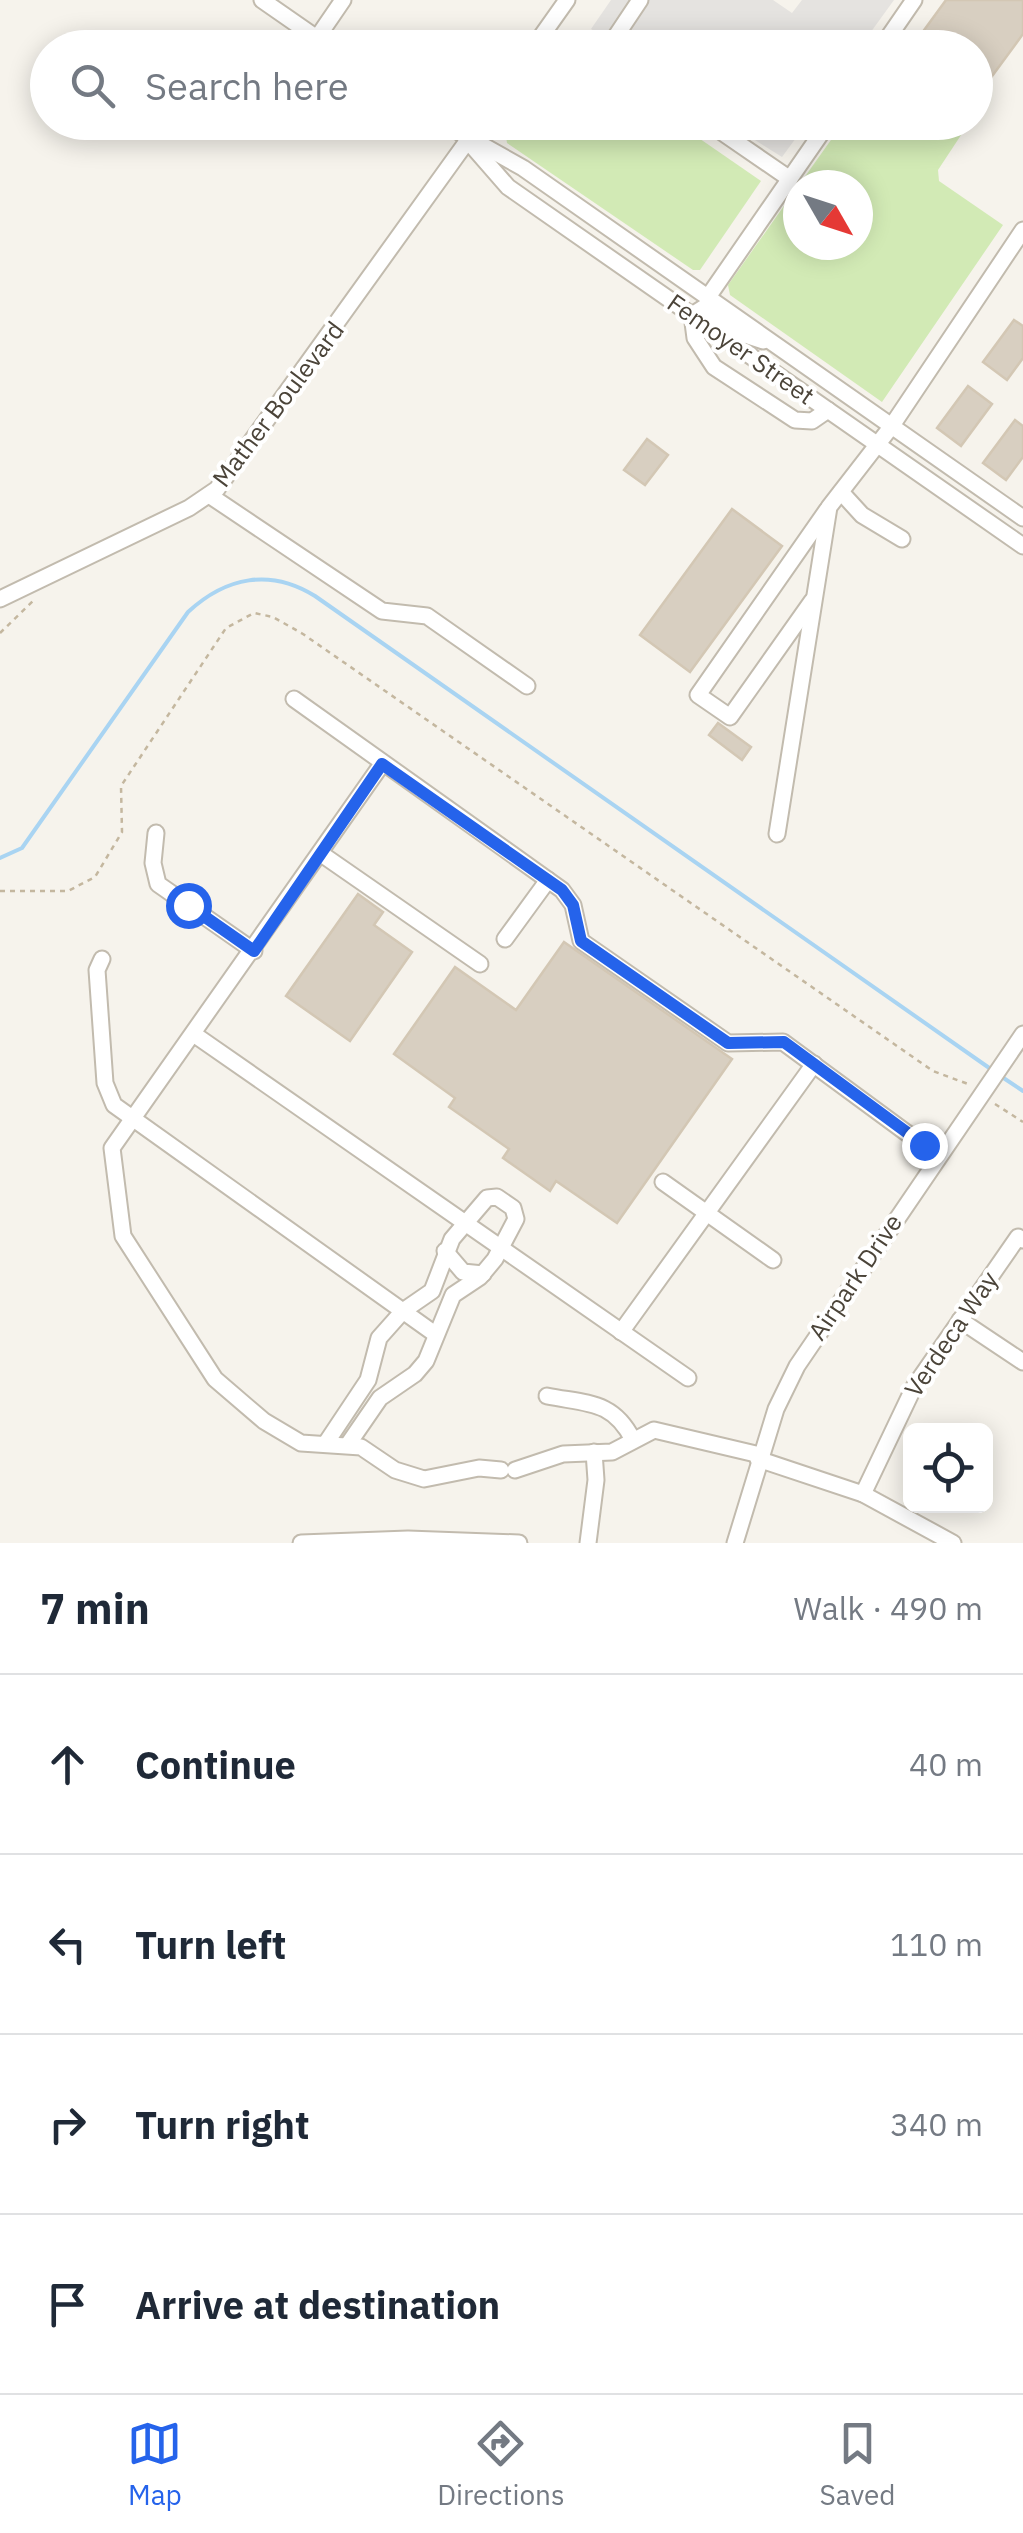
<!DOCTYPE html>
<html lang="en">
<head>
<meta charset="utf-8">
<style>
  :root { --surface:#fff; --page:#f2f2f3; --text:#1f2937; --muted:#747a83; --line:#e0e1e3; --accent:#2563eb }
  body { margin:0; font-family:"IBM Plex Sans",sans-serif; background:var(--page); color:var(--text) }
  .controls { position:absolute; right:30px; bottom:30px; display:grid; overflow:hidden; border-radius:15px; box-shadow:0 5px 25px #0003 }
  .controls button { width:90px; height:90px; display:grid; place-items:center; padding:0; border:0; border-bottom:2px solid var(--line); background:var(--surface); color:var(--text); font:50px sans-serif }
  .compass { position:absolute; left:783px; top:170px; width:90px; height:90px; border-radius:50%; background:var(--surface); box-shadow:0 5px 25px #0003; rotate:129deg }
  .stop { position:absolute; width:30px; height:30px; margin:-22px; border:8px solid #2563eb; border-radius:50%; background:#fff }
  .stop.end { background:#2563eb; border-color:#fff; box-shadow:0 2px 10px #0008 }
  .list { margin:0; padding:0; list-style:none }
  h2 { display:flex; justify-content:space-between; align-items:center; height:130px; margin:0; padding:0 40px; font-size:42px }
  h2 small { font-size:32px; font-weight:400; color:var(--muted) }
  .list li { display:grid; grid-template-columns:65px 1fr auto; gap:30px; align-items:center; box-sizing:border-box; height:180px; padding:0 40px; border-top:2px solid var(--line) }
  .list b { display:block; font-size:38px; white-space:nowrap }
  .list em { font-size:32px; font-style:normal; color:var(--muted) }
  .icon { flex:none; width:55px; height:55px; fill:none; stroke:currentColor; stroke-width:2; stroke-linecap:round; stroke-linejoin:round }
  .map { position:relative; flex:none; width:1023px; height:1543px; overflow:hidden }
  .search { position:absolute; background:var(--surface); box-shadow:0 5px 25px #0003; left:30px; right:30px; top:30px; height:110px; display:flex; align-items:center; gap:25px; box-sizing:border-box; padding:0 35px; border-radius:55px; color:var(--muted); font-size:38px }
  .sheet { height:850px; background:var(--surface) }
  nav { display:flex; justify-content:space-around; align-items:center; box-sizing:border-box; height:140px; border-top:2px solid var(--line); background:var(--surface); font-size:28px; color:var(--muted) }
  nav a { display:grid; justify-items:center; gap:5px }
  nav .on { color:var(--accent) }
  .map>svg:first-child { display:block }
  .green { fill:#d2eab5 }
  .parking { fill:#e5e3e0 }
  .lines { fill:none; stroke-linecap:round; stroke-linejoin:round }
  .stream { stroke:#a9d4f2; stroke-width:4 }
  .building { fill:#d8cfc1; stroke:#d3c7b4; stroke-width:2.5 }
  .minor-casing { stroke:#c2bbae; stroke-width:19 }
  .path { stroke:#c4b79f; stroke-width:2.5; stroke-dasharray:5 5; stroke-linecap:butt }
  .minor { stroke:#fff; stroke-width:15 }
  .route { stroke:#2563eb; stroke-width:12 }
  .labels { text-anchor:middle; stroke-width:8; stroke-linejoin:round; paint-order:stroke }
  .street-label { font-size:25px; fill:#4b4439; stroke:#fff }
</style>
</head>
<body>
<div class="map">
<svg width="1023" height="1543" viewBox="0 0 1023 1543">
  <rect width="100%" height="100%" fill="#f6f3ec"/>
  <g class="green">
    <polygon points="504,123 677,123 761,181 700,270 693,270 507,143"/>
    <polygon points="843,123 969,123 938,170 939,181 1003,225 882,402 730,295 728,285 798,186 798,245 858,245 858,185 799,185"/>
  </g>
  <g class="parking">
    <polygon points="611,0 773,0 792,13 802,0 894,0 860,47 618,47 591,29"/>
    <polygon points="728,123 807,122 807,123 782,157"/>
  </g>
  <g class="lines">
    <g class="stream">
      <path d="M0,858L22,848L188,612C226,577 270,568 315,596L995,1072"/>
      <polyline points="1002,1077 1023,1091"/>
    </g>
  </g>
  <g class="building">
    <polygon points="946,0 1023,0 1023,34 976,98 976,48 911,48"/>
    <polygon points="1014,320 1023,326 1023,358 1007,380 983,362"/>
    <polygon points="968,386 992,404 961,446 937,428"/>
    <polygon points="1015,420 1023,426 1023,457 1006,480 983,463"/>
    <polygon points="647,439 668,455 645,485 624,470"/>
    <polygon points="732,509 782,546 690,672 640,635"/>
    <polygon points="718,723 751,747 742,760 709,735"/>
    <polygon points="358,894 383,912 374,925 412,952 350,1041 286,996"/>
    <polygon points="564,942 732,1059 617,1223 556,1181 550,1191 503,1158 509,1149 449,1107 455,1098 394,1054 455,967 516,1010"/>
  </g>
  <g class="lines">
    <g class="minor-casing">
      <g id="minor">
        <polyline points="262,0 331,48"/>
        <polyline points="317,38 343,0"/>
        <polyline points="533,48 567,0"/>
        <polyline points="608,48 640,0"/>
        <polyline points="881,48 914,0"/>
        <polyline points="441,122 523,168 1023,518"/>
        <polyline points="710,124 790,179"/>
        <polyline points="474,148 508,187 1023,546"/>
        <polyline points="708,297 829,122"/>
        <polyline points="763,341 739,333 703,308 692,315 695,338 714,367 795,420 812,421 828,410"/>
        <polyline points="841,492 862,515 902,539"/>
        <polyline points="209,495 382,611 427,616 527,686"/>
        <polyline points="0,599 189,508 217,489 481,122"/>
        <polyline points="812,601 730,717 698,695 827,510"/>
        <polyline points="294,699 562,890 573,905 581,941 728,1043 783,1042 938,1156"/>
        <polyline points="382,764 112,1148 123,1236 215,1379 264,1421 301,1443 361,1447 395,1470 424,1479 479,1468 501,1470"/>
        <polyline points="156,833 153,863 158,884 254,951"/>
        <polyline points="777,834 829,507 891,427 1023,230"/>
        <polyline points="320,853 480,964"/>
        <polyline points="505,939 548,880"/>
        <polyline points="102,959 97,970 105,1083 114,1105 435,1334"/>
        <polyline points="195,1035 688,1378"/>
        <polyline points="663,1182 773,1260"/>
        <polyline points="445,1251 463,1272 483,1274"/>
        <polyline points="960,1320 1023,1362"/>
        <polyline points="621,1332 814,1064"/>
        <path d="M547,1396C587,1404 613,1400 633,1440"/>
        <polyline points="326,1443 368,1380 379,1338 403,1311 432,1291 452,1239 487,1198 497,1197 513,1208 516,1219 495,1259 480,1277 453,1295 426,1361 415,1374 380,1398 349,1443"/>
        <polyline points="758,1459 863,1494 953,1543"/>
        <polyline points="515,1470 563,1454 612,1452 654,1430 760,1455"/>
        <polyline points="863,1494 914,1387 1018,1237 1023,1240"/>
        <polyline points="301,1543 408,1539 519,1543"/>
        <polyline points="588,1543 596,1480 594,1452"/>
        <polyline points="735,1543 776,1409 797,1366 1023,1034"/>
      </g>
    </g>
    <g class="path">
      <polyline points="0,633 35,599"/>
      <polyline points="0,891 68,891 95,877 122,832 121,786 226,628 254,613 273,617 303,634 933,1071 968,1084"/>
      <polyline points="995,1104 1023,1122"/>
    </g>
    <use href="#minor" class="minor"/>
  </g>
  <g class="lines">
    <polyline class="route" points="188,905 254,951 382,764 562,890 573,905 581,941 728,1043 784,1042 924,1145"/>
  </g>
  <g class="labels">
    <g class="street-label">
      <text transform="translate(741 349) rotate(35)" y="9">Femoyer Street</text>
      <text transform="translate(278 404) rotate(-53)" y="9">Mather Boulevard</text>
      <text transform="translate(855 1277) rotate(-56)" y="9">Airpark Drive</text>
      <text transform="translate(951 1334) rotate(-56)" y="9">Verdeca Way</text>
    </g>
  </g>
</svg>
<div class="controls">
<button><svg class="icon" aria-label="locate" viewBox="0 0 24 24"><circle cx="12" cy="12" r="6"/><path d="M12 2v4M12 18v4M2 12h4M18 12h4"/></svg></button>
</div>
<svg class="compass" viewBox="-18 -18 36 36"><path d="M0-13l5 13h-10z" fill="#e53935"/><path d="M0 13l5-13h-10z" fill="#747a83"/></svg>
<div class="stop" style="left:188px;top:905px"></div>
<div class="stop end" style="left:924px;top:1145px"></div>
<div class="search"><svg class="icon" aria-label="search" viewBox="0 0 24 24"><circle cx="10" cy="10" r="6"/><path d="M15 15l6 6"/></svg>Search here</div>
</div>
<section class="sheet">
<h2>7 min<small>Walk · 490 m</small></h2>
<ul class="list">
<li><svg class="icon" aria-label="ahead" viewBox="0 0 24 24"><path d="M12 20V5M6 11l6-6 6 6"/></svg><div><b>Continue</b></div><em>40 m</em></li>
<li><svg class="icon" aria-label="left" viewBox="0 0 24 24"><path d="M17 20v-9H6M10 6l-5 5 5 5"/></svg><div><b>Turn left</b></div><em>110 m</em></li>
<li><svg class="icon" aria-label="right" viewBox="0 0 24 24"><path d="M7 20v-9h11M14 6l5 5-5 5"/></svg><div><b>Turn right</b></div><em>340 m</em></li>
<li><svg class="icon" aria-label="arrive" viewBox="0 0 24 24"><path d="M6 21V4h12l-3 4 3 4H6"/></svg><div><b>Arrive at destination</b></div></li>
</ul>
</section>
<nav>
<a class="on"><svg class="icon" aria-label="map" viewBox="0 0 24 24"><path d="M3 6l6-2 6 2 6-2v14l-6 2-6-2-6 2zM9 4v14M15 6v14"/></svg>Map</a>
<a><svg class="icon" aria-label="directions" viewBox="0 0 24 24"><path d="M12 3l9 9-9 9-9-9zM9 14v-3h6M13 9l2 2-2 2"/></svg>Directions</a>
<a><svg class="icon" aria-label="saved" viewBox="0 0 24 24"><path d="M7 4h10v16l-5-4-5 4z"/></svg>Saved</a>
</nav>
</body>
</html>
